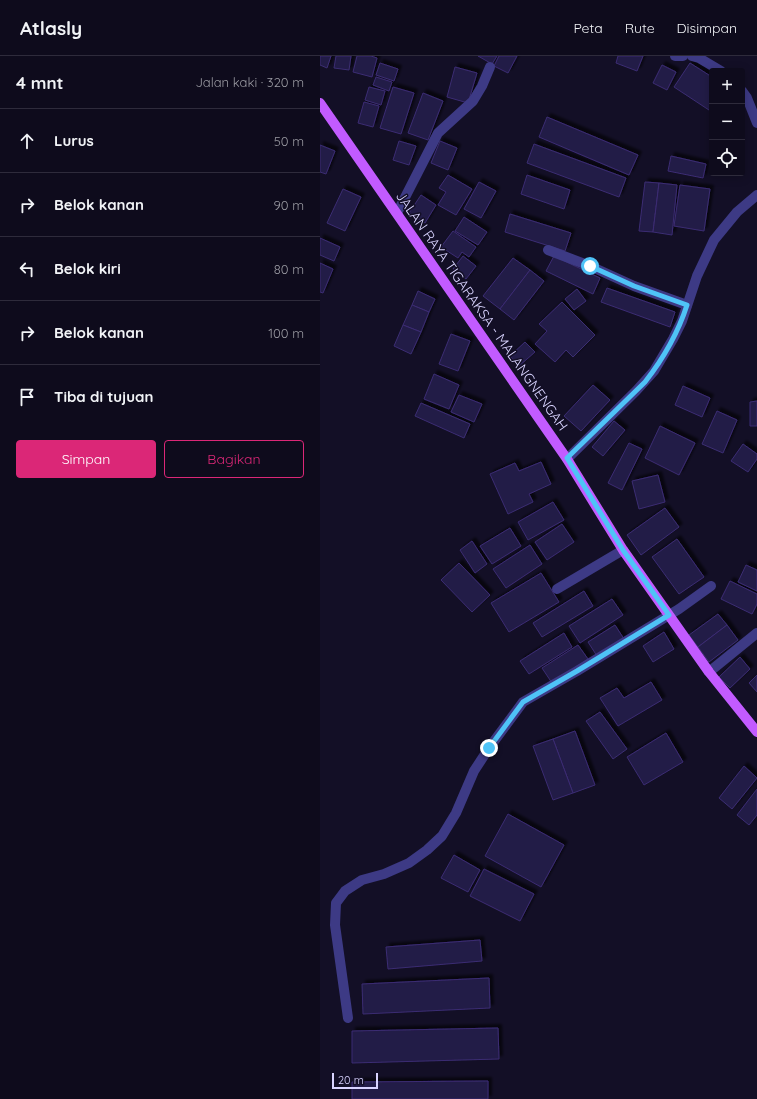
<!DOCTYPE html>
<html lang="id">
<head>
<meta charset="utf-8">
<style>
  :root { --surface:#0e0b1c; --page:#1c1929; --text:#f1f3f6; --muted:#9b9ba3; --line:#2e2b3b; --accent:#db2777 }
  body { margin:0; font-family:Quicksand,sans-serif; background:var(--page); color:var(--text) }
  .controls { position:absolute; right:12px; top:12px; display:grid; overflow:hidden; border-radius:4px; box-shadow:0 2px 10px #0003 }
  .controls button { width:36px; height:36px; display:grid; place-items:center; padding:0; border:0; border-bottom:1px solid var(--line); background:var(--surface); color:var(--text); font:20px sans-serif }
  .scale { position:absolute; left:12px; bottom:10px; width:46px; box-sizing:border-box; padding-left:4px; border:2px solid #d9d4ff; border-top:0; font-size:11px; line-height:14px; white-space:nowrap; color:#d9d4ff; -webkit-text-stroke:3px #130f26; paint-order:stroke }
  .stop { position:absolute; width:12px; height:12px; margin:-9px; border:3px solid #4fc3f7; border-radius:50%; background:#fff }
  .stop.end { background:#4fc3f7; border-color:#fff; box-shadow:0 1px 4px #0008 }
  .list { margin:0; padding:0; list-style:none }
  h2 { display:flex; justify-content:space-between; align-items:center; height:52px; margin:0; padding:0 16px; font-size:17px }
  h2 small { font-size:13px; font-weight:400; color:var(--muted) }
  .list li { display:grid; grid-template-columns:26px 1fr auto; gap:12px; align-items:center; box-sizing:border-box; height:64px; padding:0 16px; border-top:1px solid var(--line) }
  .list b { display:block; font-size:15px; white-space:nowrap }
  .list em { font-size:13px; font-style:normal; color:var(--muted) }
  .actions { display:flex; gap:8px; padding:12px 16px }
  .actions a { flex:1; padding:9px 0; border:1px solid var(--accent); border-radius:4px; text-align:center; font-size:14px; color:var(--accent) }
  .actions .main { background:var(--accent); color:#fff }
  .icon { flex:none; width:22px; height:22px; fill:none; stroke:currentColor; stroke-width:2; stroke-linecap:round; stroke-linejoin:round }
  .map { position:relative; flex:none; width:437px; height:1043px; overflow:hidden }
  header { display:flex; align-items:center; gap:24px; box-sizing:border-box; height:56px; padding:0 20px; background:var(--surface); border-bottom:1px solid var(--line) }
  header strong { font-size:19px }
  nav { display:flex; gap:22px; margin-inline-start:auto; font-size:14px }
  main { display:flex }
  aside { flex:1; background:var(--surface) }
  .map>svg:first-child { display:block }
  .building { fill:#241b47; stroke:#3b2d73; filter:url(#shadow) }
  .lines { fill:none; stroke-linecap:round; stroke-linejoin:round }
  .minor { stroke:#3d3a85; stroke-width:10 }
  .major { stroke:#c25bff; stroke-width:10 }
  .route { stroke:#4fc3f7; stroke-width:5 }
  .labels { text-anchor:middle; stroke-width:3; stroke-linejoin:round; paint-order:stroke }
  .street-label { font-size:14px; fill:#d9d4ff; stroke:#130f26 }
</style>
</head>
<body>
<header>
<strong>Atlasly</strong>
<nav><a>Peta</a><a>Rute</a><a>Disimpan</a></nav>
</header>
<main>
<aside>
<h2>4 mnt<small>Jalan kaki · 320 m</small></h2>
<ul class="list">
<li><svg class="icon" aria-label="ahead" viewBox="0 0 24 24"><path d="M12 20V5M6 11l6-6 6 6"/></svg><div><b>Lurus</b></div><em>50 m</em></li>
<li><svg class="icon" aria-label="right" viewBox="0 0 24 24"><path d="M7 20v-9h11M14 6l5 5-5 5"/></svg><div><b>Belok kanan</b></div><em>90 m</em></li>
<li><svg class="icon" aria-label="left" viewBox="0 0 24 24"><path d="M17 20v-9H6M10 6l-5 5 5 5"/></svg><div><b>Belok kiri</b></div><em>80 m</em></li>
<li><svg class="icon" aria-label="right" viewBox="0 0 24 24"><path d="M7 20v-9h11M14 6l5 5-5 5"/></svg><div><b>Belok kanan</b></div><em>100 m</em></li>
<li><svg class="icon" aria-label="arrive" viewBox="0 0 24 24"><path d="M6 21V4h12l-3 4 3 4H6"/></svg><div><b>Tiba di tujuan</b></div></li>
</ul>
<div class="actions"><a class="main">Simpan</a><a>Bagikan</a></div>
</aside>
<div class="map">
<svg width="437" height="1043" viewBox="0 0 437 1043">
  <defs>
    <filter id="shadow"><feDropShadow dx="3.5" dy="-3.5" stdDeviation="1" flood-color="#0009"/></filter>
  </defs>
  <rect width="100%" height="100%" fill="#130f26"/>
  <g class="building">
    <polygon points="0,0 11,0 7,12 0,9"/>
    <polygon points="16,0 31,0 29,14 14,12"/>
    <polygon points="37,0 51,0 57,2 52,21 33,16"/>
    <polygon points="158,0 177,0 172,8"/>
    <polygon points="179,0 197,0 188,17 174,10"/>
    <polygon points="298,0 323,0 317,15 296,7"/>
    <polygon points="60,7 78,13 74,25 56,19"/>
    <polygon points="370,7 392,21 392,56 354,31"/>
    <polygon points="342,9 356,16 347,34 333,27"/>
    <polygon points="135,11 157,17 148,47 127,41"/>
    <polygon points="56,21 72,26 69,35 53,29"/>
    <polygon points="49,31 65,35 61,49 45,44"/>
    <polygon points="73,31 94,37 81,78 60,72"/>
    <polygon points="103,37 123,45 108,84 88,77"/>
    <polygon points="44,46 59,50 53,71 38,67"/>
    <polygon points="227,61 318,99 309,119 219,81"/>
    <polygon points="79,85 96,90 89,109 73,104"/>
    <polygon points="120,85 137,92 128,114 111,107"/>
    <polygon points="214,88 306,122 299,141 207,107"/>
    <polygon points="0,89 15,95 6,118 0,116"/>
    <polygon points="351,100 386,108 383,122 348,115"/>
    <polygon points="128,119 152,133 136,159 118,149 126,136 119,132"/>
    <polygon points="207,119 250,134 244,153 201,138"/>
    <polygon points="159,126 176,135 161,162 144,153"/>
    <polygon points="325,126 339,127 333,176 319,175"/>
    <polygon points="339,127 357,129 352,179 333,176"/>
    <polygon points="360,129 390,133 384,175 354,170"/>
    <polygon points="23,133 41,141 25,175 7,167"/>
    <polygon points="101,139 116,149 105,167 89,157"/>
    <polygon points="190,158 251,177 245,195 185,176"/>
    <polygon points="144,161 167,176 158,189 135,175"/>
    <polygon points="133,175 156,191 149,201 142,196 138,202 121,191"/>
    <polygon points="0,182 20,191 14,205 0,199"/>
    <polygon points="143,200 156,210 146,223 133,213"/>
    <polygon points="234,200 280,222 273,238 226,215"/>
    <polygon points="193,202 210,214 180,253 163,240"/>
    <polygon points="0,207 13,213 3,237 0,236"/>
    <polygon points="210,214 224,225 194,264 180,253"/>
    <polygon points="287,232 355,256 350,271 281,246"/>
    <polygon points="257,233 266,245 254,254 245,243"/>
    <polygon points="98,235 115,243 109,256 92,249"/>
    <polygon points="242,246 275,279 253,301 246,294 235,306 215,288 227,275 219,268"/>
    <polygon points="92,249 109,256 101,276 83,269"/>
    <polygon points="83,269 101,276 91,298 74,290"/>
    <polygon points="131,278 150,285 138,315 119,308"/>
    <polygon points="205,286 215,296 199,310 190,300"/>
    <polygon points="114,318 139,329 129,353 104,343"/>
    <polygon points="273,329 290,344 261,375 244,360"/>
    <polygon points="363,330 390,342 382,361 355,349"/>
    <polygon points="139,339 162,348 154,366 131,356"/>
    <polygon points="437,345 437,370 430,370 430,346"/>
    <polygon points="101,347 150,368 144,382 95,360"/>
    <polygon points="397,355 417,364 403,397 382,388"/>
    <polygon points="294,365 305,374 283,400 272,391"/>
    <polygon points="340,370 375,387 359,419 325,402"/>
    <polygon points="309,387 322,393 302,434 288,427"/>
    <polygon points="423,388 437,398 437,403 428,416 411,405"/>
    <polygon points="221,406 231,428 209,438 213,446 188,458 170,418 195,407 199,415"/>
    <polygon points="338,419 345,446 319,453 312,425"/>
    <polygon points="233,446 244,464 208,484 198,466"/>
    <polygon points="345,452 359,471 321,499 307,479"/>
    <polygon points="242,468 254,486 227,504 215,486"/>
    <polygon points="190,472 201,490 172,508 160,490"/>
    <polygon points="357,483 384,521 359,538 332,501"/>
    <polygon points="152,485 167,508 155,517 140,494"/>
    <polygon points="210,489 222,508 186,532 173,513"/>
    <polygon points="139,507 170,539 152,556 121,524"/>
    <polygon points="426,509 437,514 437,535 418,526"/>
    <polygon points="221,517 239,546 189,576 171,547"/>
    <polygon points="410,525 437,538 437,548 432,558 401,543"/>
    <polygon points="264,535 273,550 222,581 213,567"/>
    <polygon points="292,543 303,559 260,587 249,570"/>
    <polygon points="398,558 407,569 378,591 369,579"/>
    <polygon points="295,569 304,583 277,600 268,586"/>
    <polygon points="407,569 418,584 389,606 378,591"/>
    <polygon points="344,576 354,593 333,606 323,590"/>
    <polygon points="244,577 252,591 209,618 200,605"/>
    <polygon points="258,589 268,603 232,627 222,612"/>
    <polygon points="420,601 430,613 410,632 399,621"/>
    <polygon points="437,619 437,636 429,627"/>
    <polygon points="331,626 342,644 298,670 280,642 297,632 304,642"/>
    <polygon points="280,656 307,693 293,703 266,665"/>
    <polygon points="255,675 275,729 253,737 233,683"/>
    <polygon points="346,677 363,706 324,729 307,701"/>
    <polygon points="233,683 253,737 233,744 213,690"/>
    <polygon points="424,710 437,722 412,753 399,742"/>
    <polygon points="437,733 437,759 429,769 417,759"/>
    <polygon points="188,758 244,789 221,831 165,800"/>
    <polygon points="134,799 160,814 148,836 121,822"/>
    <polygon points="164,813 214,838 200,865 150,840"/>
    <polygon points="160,884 162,905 68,913 66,891"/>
    <polygon points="169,922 170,952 43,958 42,928"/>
    <polygon points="178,972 179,1003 32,1007 32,975"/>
    <polygon points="168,1025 168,1043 32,1043 32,1026"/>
  </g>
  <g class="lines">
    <g class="minor">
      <polyline points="355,0 363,0"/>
      <polyline points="372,0 379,2 401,15"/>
      <polyline points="422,35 427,42 437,67"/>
      <polyline points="77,157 118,77 153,45 162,30 170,11"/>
      <polyline points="228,194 270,210 314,230 367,249"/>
      <polyline points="247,403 316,335 334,315 353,283 362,265 377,220 394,184 417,156 437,139"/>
      <polyline points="237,533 303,494"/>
      <polyline points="389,616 437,577"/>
      <polyline points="28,962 15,869 16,847 25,835 42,824 64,818 89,807 107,794 122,780 136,757 154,715 169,692 203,646 257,615 359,553 391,530"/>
    </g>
    <polyline class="major" points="0,47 247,403 303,494 389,616 437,676"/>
  </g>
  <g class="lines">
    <path class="route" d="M169,692L203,646L257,615L349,559L303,494L247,402L325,326C343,303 358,277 367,249L314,230L270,210"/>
  </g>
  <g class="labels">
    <g class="street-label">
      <text transform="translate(162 255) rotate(55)" y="5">JALAN RAYA TIGARAKSA - MALANGNENGAH</text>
    </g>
  </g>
</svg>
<div class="controls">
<button>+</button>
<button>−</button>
<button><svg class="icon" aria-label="locate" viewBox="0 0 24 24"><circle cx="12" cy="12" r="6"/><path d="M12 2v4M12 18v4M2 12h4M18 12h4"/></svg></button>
</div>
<div class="scale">20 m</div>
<div class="stop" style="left:270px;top:210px"></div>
<div class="stop end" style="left:169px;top:692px"></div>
</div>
</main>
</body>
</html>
